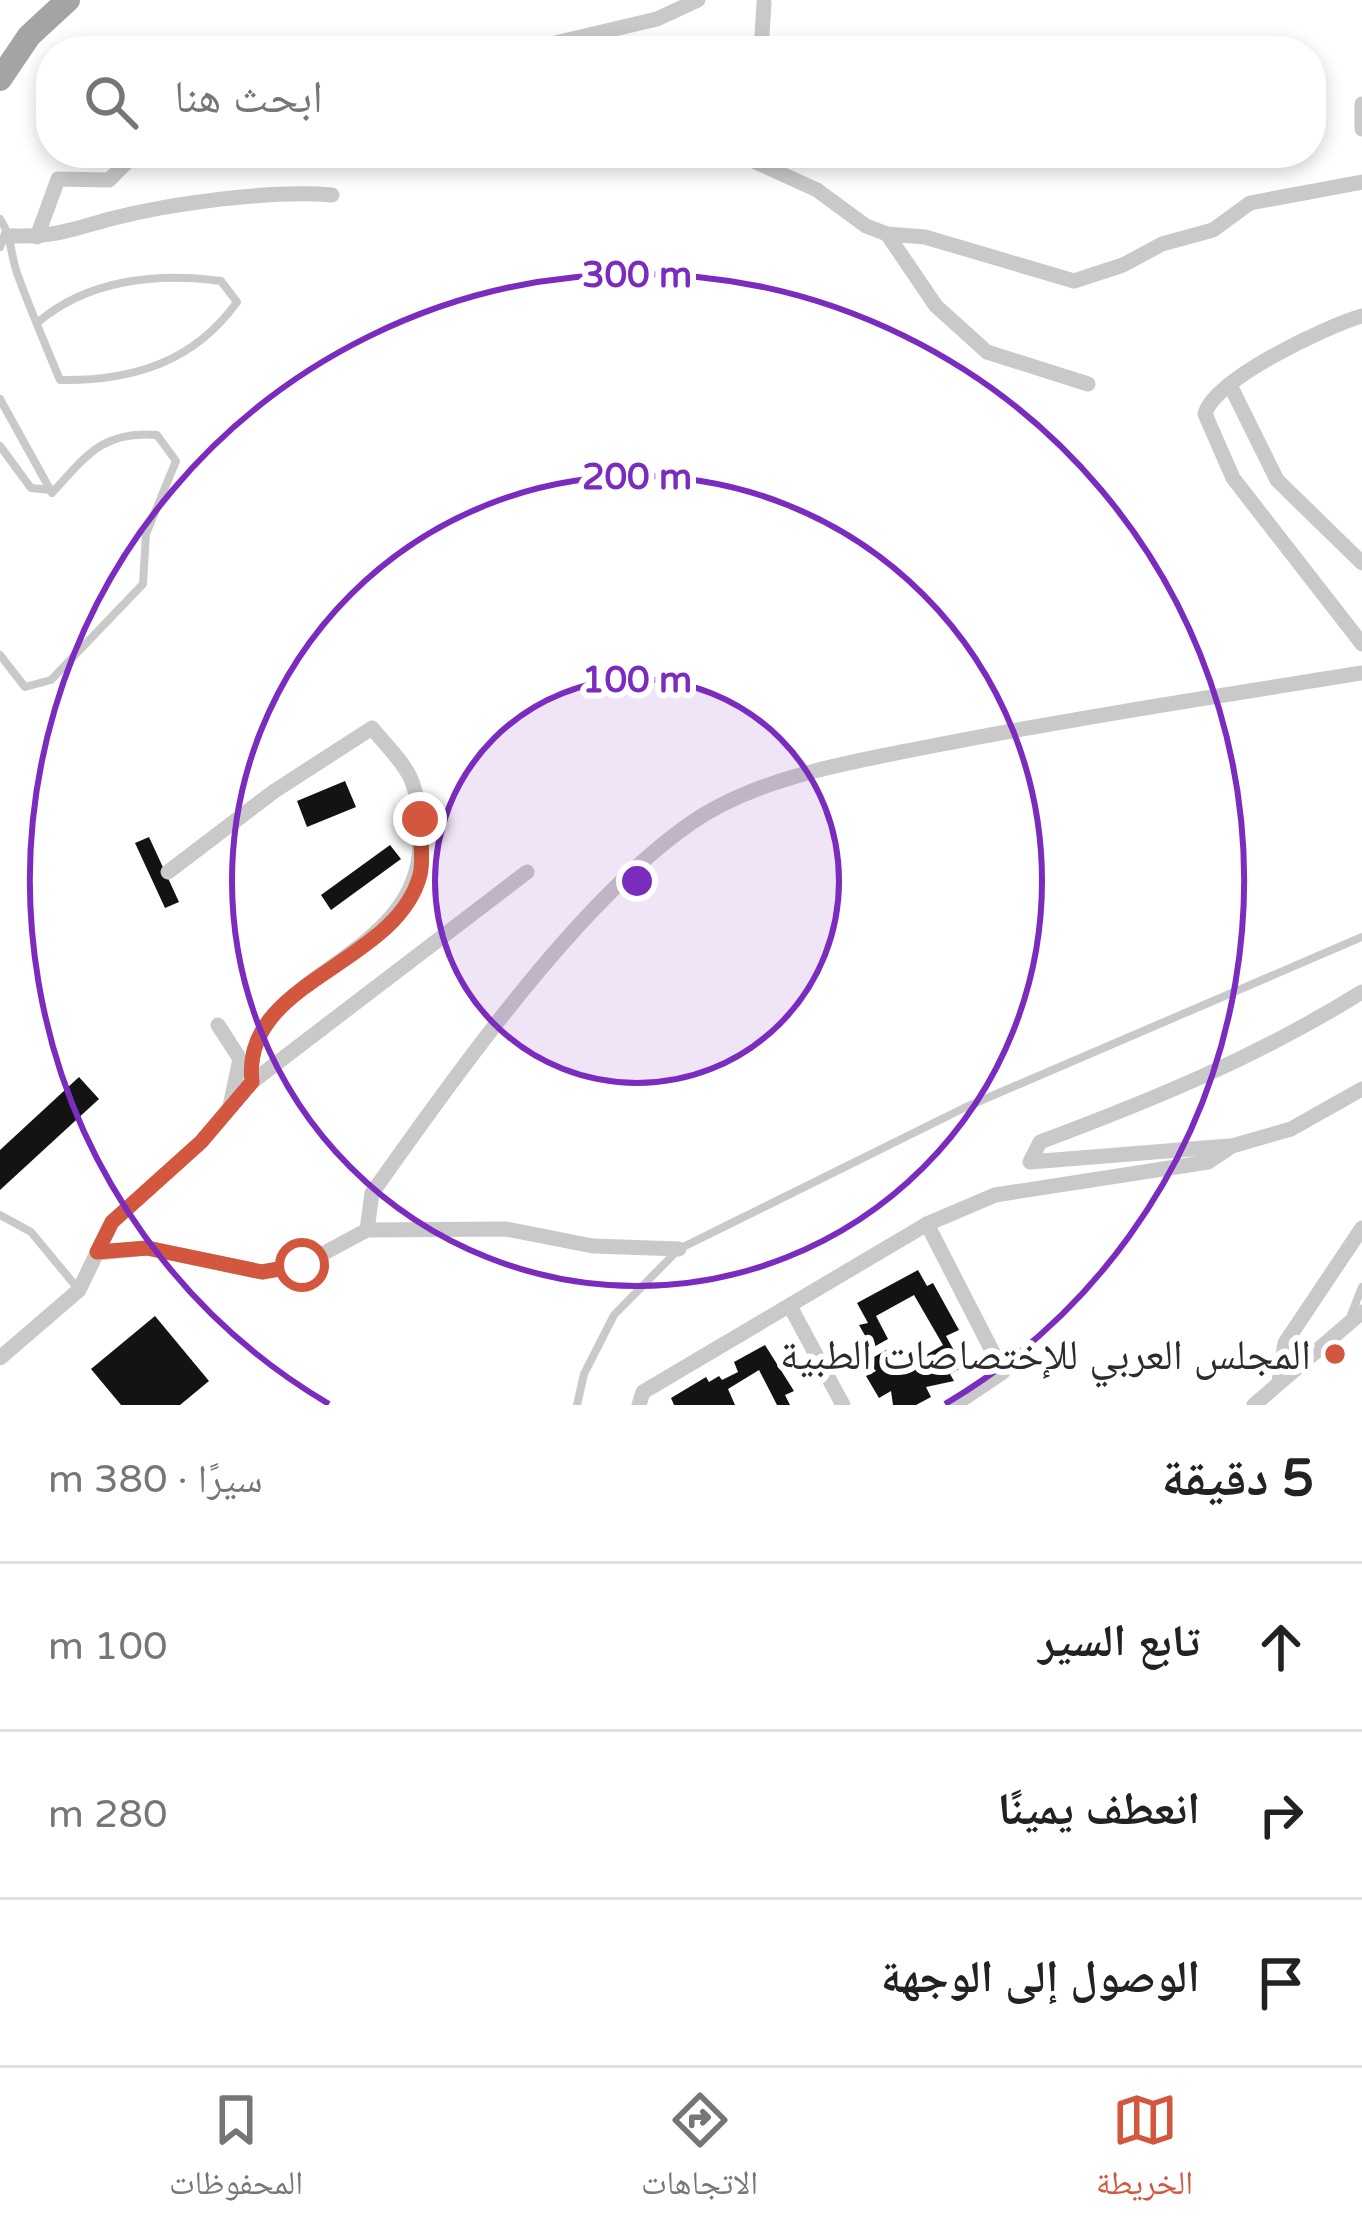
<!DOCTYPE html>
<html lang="ar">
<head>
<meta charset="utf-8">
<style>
  :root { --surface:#fff; --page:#f6f6f6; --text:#222; --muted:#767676; --line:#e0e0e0; --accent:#d3573e }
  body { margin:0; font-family:"Varela Round","Noto Naskh Arabic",sans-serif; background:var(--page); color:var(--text); direction:rtl }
  .stop { position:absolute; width:36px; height:36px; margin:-27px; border:9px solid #d3573e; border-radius:50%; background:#fff }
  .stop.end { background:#d3573e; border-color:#fff; box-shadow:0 3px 12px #0008 }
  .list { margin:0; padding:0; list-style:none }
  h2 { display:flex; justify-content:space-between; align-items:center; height:156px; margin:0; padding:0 48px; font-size:51px }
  h2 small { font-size:39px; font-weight:400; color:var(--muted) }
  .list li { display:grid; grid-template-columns:78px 1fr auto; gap:36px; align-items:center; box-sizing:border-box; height:168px; padding:0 48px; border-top:3px solid var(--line) }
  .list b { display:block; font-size:45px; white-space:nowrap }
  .list em { font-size:39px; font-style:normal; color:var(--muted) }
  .icon { flex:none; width:66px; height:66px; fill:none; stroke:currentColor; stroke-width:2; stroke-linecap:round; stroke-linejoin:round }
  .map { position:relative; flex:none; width:1362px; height:1405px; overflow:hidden; direction:ltr }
  .search { position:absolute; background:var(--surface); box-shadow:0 6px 18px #0003; left:36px; right:36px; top:36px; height:132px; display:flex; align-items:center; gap:30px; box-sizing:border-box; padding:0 42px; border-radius:48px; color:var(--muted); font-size:45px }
  .sheet { height:660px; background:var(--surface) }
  nav { display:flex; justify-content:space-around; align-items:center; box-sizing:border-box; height:168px; border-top:3px solid var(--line); background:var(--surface); font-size:33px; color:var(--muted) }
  nav a { display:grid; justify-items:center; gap:6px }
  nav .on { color:var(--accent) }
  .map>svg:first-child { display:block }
  .building { fill:#131313 }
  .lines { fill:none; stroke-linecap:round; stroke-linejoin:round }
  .service { stroke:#c9c9c9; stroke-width:8 }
  .minor { stroke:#c9c9c9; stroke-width:15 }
  .primary { stroke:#a4a4a4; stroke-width:24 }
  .route { stroke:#d3573e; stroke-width:15 }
  .ring { fill:none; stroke:#7b2cbf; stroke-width:6 }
  .poi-dot { fill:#d3573e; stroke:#fff; stroke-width:4.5 }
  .labels { text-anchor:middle; stroke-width:12; stroke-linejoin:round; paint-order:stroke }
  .poi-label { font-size:42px; fill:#2c2c2c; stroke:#fff; text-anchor:end }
  .centre { fill:#7b2cbf; stroke:#fff; stroke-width:6 }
  .ring-label { font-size:36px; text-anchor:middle; font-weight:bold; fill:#7b2cbf; stroke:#fff; stroke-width:12; stroke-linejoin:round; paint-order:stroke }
</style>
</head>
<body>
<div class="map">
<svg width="1362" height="1405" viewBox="0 0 1362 1405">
  <rect width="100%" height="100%" fill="#fff"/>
  <g class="building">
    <polygon points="345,781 356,807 307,827 297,801"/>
    <polygon points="149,837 179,902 165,908 135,843"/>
    <polygon points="390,845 401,859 331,910 321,895"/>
    <polygon points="79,1077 99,1099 0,1190 0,1150"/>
    <polygon points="918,1270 927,1286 933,1283 959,1330 946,1336 963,1367 950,1374 954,1381 926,1387 931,1397 916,1405 893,1405 891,1391 879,1398 866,1376 876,1371 867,1361 888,1349 900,1370 943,1345 914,1295 876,1316 888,1339 872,1348 859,1325 868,1323 857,1303"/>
    <polygon points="155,1316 209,1381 180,1405 121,1405 91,1369"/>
    <polygon points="765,1345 794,1391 785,1395 790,1405 777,1405 759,1370 728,1389 735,1405 674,1405 671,1398 706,1377 709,1382 719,1376 722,1380 738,1372 734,1362"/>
  </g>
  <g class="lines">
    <g class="service">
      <path d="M0,219C12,237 10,253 17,273C30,309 45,344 60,380C133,381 194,362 237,302L221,281C156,272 87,280 37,323"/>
      <polyline points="0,247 6,231"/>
      <path d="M0,399L52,493C86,456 103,430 157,435L176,461L146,534L143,584L51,680L25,687L0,655"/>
      <polyline points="0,446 31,488 51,490"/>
      <polyline points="0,1215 31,1232 79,1290"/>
      <polyline points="1351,1315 1362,1287"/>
      <polyline points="577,1405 584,1374 614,1315 679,1249 966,1107 1362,937"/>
    </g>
    <g class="minor">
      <polyline points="494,51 508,51"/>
      <polyline points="521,51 657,19 698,0"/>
      <polyline points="761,51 764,3"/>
      <polyline points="1362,104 1362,129"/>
      <polyline points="736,153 817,190 866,226 887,234 925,237 1074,281 1123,265 1162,244 1213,230 1250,203 1362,182"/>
      <polyline points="887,234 936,306 987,352 1088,384"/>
      <path d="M11,236C54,237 71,230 110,219C172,203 269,190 332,195"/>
      <polyline points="37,237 58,179 109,180 136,153"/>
      <path d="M1362,316C1327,326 1214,379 1205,414L1233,478L1362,644"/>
      <polyline points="1230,385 1277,480 1362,563"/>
      <path d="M168,872L273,792L372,728C384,743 403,761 411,779C419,798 420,822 420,842C420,964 239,974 252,1082"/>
      <polyline points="218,1025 240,1059 230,1106"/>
      <path d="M1229,1146L1030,1162L1040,1142C1155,1099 1257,1057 1362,992"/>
      <polyline points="927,1224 1003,1372 954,1405"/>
      <polyline points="367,1230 506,1229 593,1246 679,1249"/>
      <path d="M97,1253L147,1248L262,1272L302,1265L367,1230L372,1193C455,1077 575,904 691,823C759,776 853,762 932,746C1075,718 1218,696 1362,673"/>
      <polyline points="791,1308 843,1405"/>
      <polyline points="0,1358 79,1290 112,1222 201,1142 252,1082 527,872"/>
      <polyline points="1279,1382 1285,1343 1362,1228"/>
      <polyline points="639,1405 643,1392 927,1224 995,1195 1208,1162 1232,1146 1291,1129 1362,1089"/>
      <polyline points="1254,1405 1362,1312"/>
    </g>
    <polyline class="primary" points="0,79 29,36 68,0"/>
  </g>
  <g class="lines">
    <path class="route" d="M302,1265L262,1272L147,1248L97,1252L112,1222L201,1142L252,1082C240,980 396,966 420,875C424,859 420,836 420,819"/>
  </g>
  <circle cx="637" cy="881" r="202" fill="#7b2cbf" fill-opacity=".12"/>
  <g class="ring">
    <circle cx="637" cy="881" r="202"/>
    <circle cx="637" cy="881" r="405"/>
    <path d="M329 1404A607 607 0 1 1 945 1404"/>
  </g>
  <circle class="poi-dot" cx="1335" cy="1354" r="12"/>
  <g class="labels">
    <g class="poi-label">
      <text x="1311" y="1369">المجلس العربي للإختصاصات الطبية</text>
    </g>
  </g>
  <circle cx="637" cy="881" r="18" class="centre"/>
  <g class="ring-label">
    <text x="637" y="287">300 m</text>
    <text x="637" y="489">200 m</text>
    <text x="637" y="692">100 m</text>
  </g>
</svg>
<div class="stop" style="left:302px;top:1265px"></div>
<div class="stop end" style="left:420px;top:819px"></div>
<div class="search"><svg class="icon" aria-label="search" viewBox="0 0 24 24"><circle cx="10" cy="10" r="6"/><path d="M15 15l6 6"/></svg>ابحث هنا</div>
</div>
<section class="sheet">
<h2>5 دقيقة<small>سيرًا · 380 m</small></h2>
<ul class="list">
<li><svg class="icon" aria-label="ahead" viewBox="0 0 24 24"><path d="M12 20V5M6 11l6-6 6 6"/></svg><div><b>تابع السير</b></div><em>100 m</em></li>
<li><svg class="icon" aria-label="right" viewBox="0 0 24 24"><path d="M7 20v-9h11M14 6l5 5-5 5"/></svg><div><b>انعطف يمينًا</b></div><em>280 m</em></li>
<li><svg class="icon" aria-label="arrive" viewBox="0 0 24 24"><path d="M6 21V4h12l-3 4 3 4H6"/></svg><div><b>الوصول إلى الوجهة</b></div></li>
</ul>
</section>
<nav>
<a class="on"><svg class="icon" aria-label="map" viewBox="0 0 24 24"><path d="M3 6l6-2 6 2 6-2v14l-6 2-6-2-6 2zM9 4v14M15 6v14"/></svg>الخريطة</a>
<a><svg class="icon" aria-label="directions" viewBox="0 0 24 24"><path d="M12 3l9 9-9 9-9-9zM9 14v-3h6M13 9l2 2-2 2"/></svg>الاتجاهات</a>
<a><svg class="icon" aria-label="saved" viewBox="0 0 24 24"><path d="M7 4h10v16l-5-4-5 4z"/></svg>المحفوظات</a>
</nav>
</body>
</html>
